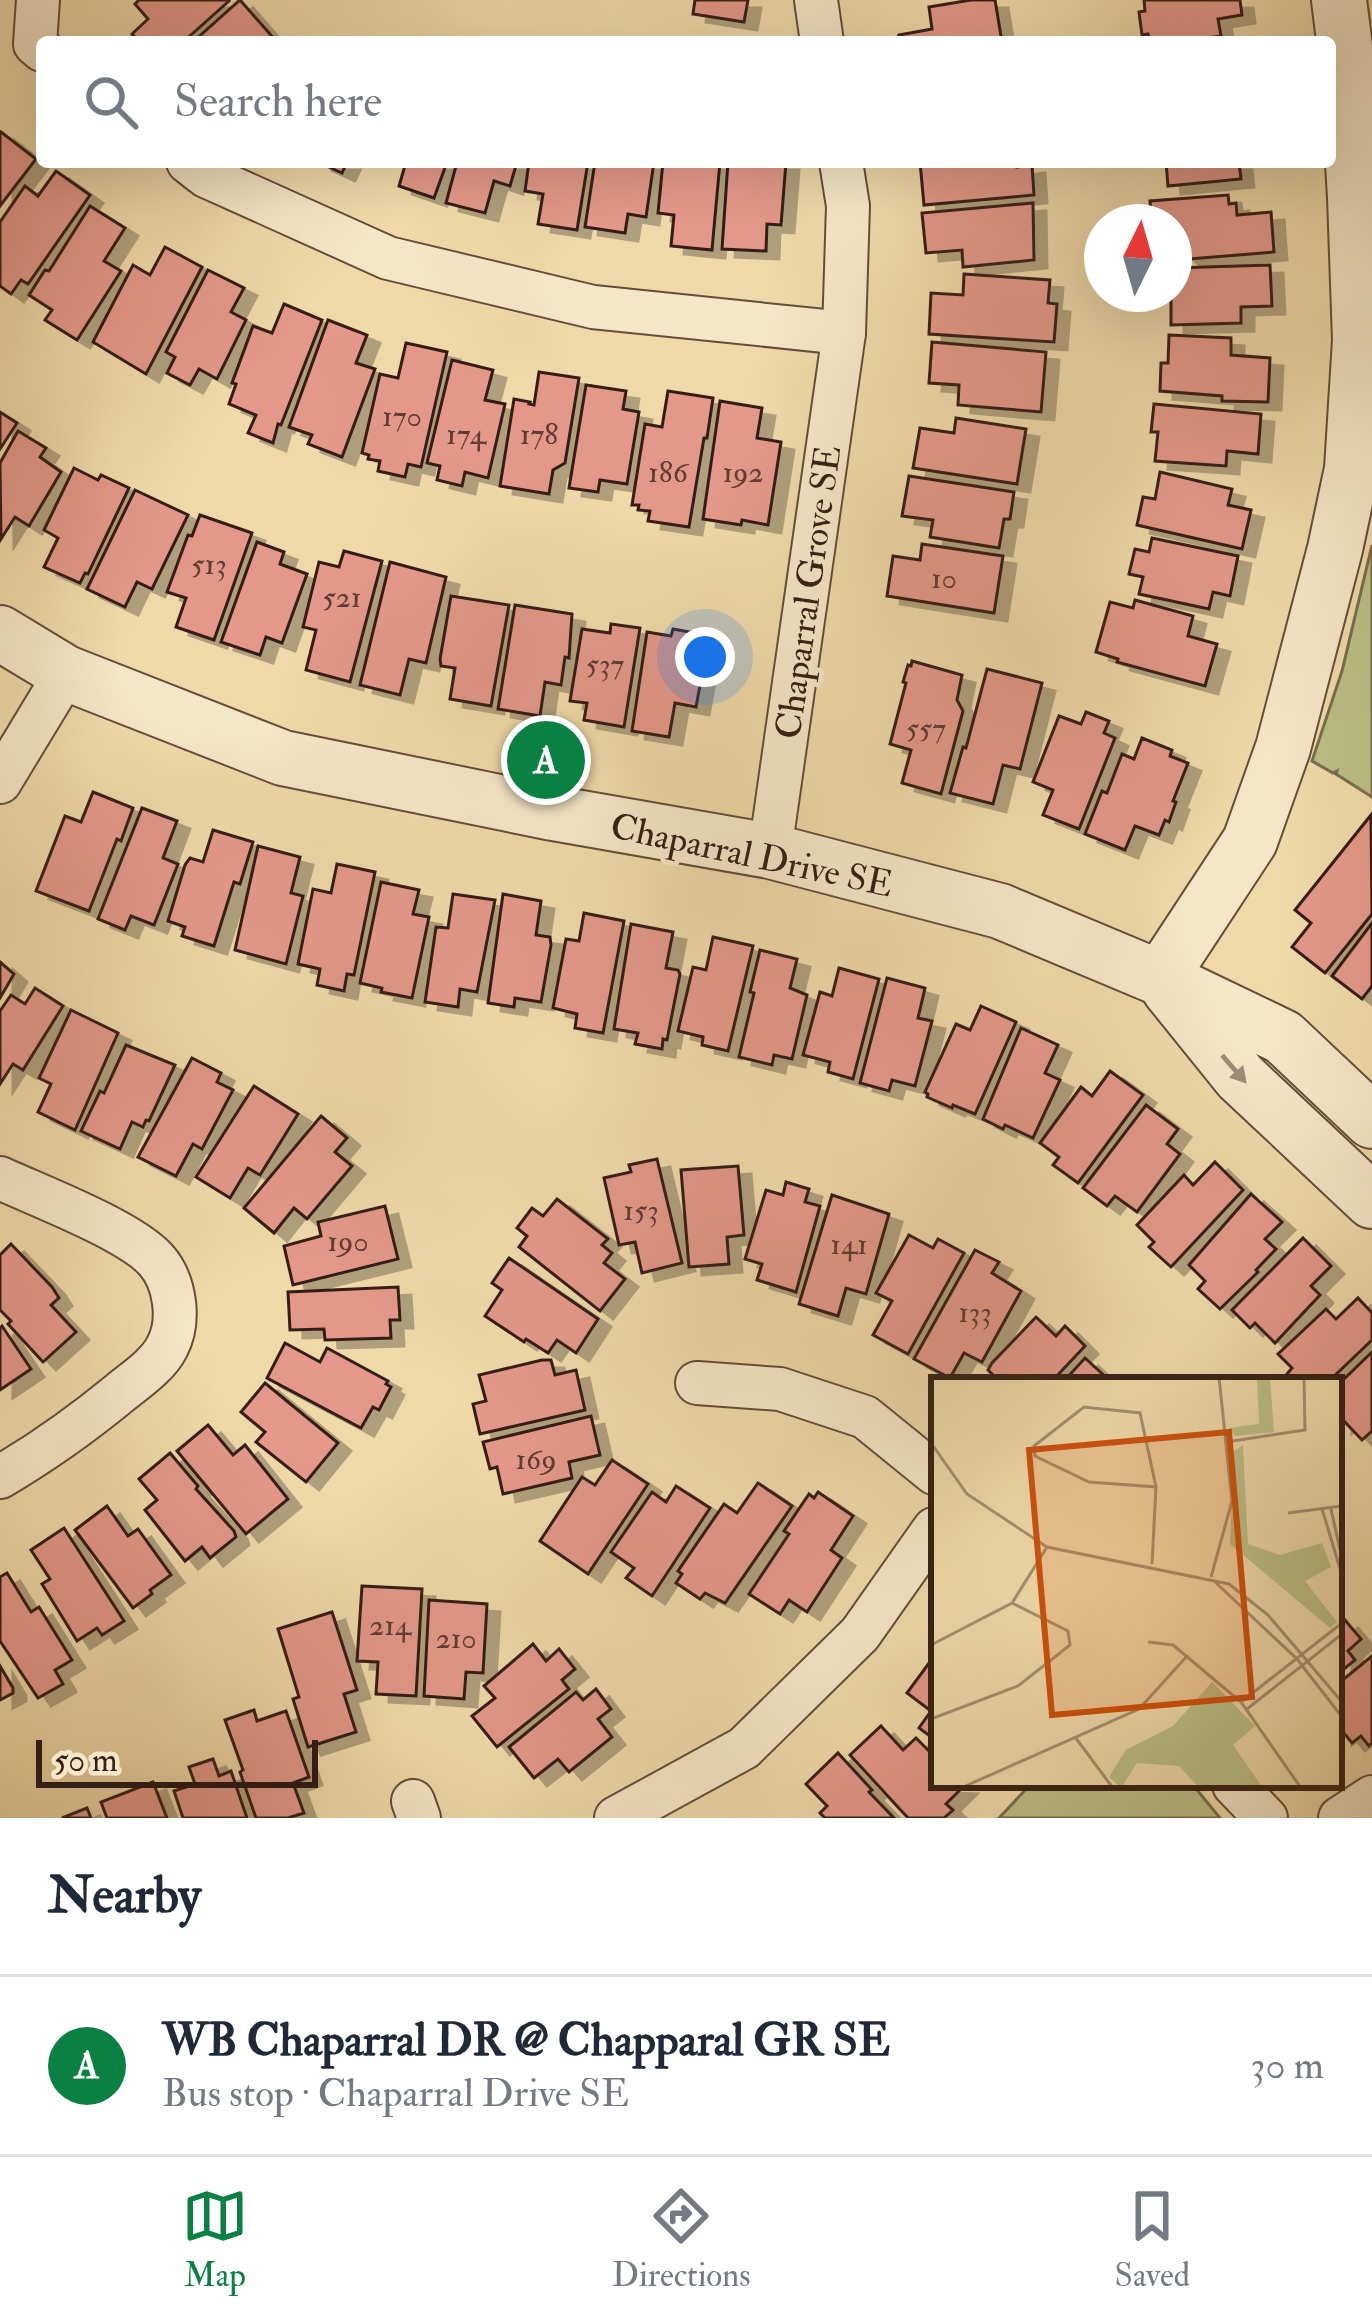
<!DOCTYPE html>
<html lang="en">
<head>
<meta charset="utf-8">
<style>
  :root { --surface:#fff; --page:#f6f6f7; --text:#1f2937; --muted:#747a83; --line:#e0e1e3; --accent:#0b8043 }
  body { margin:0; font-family:"IM FELL Double Pica",serif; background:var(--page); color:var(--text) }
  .compass { position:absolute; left:1084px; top:204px; width:108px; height:108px; border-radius:50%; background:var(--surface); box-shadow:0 12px 48px #0002; rotate:5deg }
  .scale { position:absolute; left:36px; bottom:30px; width:282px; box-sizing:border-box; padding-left:12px; border:6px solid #351f15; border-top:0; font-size:33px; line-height:42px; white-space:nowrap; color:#351f15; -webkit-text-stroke:9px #f5e6c7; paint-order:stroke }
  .you { position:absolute; left:705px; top:657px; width:42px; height:42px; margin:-30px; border:9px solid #fff; border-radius:50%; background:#1a73e8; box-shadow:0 0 0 18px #1a73e833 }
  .badge { display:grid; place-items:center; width:78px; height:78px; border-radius:50%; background:var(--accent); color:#fff; font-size:39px; font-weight:700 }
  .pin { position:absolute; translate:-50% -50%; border:6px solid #fff; box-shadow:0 3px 12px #0006 }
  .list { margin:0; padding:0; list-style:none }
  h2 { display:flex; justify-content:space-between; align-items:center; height:156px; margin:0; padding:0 48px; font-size:51px }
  h2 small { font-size:39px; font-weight:400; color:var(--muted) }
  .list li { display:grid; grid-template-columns:78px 1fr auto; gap:36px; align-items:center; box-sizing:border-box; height:180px; padding:0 48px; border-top:3px solid var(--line) }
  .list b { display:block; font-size:45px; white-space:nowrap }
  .list p { margin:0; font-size:39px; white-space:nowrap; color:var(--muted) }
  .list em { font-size:39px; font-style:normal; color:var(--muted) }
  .icon { flex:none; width:66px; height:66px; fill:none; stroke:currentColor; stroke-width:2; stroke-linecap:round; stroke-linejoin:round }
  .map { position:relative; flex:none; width:1372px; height:1818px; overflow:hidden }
  .search { position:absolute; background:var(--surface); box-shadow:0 12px 48px #0002; left:36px; right:36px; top:36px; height:132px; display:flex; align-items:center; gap:30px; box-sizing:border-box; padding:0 42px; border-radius:12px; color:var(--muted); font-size:45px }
  .sheet { height:336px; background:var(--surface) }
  nav { display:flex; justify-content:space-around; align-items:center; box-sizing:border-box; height:168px; border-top:3px solid var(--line); background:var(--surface); font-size:33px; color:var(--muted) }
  nav a { display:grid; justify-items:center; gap:6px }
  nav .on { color:var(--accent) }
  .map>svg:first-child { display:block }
  .green { fill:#bbbf86; stroke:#786f4e; stroke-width:3 }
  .building { fill:#e39889; stroke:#351f15; stroke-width:3; filter:url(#shadow) }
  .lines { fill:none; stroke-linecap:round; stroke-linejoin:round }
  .minor-casing { stroke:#644e3a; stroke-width:46 }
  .tertiary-casing { stroke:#644e3a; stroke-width:58 }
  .minor { stroke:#f5e6c7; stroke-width:42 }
  .tertiary { stroke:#f5e6c7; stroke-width:54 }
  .oneway { fill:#9f8c77 }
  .labels { text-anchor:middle; stroke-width:10; stroke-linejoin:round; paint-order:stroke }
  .number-label { font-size:30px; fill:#603d32 }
  .street-label { font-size:36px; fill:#351f15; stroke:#f5e6c7 }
  .inset-road { fill:none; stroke:#a58f6e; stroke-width:3 }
  .view { fill:#cd500d; fill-opacity:0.15; stroke:#cd500d; stroke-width:6 }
  .inset-edge { fill:none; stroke:#351f15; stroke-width:6 }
</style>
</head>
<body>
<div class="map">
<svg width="1372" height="1818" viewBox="0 0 1372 1818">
  <defs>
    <filter id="shadow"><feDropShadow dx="13" dy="8" stdDeviation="0" flood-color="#0004"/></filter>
  </defs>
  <rect width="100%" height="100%" fill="#efd9a9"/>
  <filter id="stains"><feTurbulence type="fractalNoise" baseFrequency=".00167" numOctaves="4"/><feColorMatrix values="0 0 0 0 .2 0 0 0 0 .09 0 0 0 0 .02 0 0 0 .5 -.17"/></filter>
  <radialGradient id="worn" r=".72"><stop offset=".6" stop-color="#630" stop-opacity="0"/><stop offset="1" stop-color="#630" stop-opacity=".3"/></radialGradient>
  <g class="green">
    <polygon points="1372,545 1372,797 1336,774 1337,771 1333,773 1312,761 1342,671"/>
    <polygon points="1030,1785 1193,1785 1220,1818 999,1818"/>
  </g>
  <g class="building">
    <polygon points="139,0 228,0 229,1 183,42 139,42 132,34 148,19 135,4"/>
    <polygon points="240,0 277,42 193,42"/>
    <polygon points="695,0 748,0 744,22 693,14"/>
    <polygon points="971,0 995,0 1002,42 900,42 899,35 932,29 929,7"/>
    <polygon points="1144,0 1240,0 1242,15 1218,19 1221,36 1179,42 1150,42 1148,34 1142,35 1139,12 1145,11"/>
    <polygon points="1,132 36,159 0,206 0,134"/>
    <polygon points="318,162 347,162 342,173"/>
    <polygon points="406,162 447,162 434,198 399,186"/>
    <polygon points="457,162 517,162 510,186 494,181 485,213 446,203"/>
    <polygon points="529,162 588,162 577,230 538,224 543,194 525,191"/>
    <polygon points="595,162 654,162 646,217 628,214 625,233 585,227"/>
    <polygon points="663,162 720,162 712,250 671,246 674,215 658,213"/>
    <polygon points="728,162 786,162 781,225 767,224 766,251 722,249"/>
    <polygon points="920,162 1017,162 1017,167 1032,165 1034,195 924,205"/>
    <polygon points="1166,162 1239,162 1241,179 1168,186"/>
    <polygon points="56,171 90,195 28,284 21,280 11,294 0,286 0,222 25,186 38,196"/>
    <polygon points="1228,195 1229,204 1236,203 1237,215 1271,212 1274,252 1189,259 1178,250 1174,250 1174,222 1152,222 1150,201"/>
    <polygon points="1033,203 1034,260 963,267 962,250 926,253 922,213"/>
    <polygon points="90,206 125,228 104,261 121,271 77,340 45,320 52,310 29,295 45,270 49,271"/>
    <polygon points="165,247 202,267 146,374 93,342 133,265 150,275"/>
    <polygon points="1270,265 1272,306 1241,307 1241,323 1171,325 1171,297 1163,297 1163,294 1174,294 1174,268"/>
    <polygon points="208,270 244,288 231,312 246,320 217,379 199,369 190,385 167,373 175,357 166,352"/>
    <polygon points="964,274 1050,280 1048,303 1057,304 1054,342 929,334 931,293 963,295"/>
    <polygon points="284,304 322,320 281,425 278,424 273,443 248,433 256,415 229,404 236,384 232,383 253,326 272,333"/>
    <polygon points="328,320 367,335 356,363 375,369 342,457 308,444 312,435 289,427"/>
    <polygon points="1169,335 1231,338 1231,355 1270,358 1268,402 1222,401 1222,396 1160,391 1161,363 1168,363"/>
    <polygon points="932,342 1046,352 1041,412 958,405 959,385 929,383"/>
    <polygon points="406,343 447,352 421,467 408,464 405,477 378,471 380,461 368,459 369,455 362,453 380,374 398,378"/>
    <polygon points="452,360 493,370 485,400 505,404 488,478 465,472 462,486 437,480 440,466 427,463"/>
    <polygon points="539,372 579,378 565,463 553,470 549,494 500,486 514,399 530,402 529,404 534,405"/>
    <polygon points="586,385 626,391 623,409 639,412 627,484 600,480 598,492 569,488"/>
    <polygon points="668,391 713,398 707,438 704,438 689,527 648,521 650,511 638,510 639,505 632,505 645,424 662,427"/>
    <polygon points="720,401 762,408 757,438 781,442 768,525 742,520 741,525 703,519"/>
    <polygon points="1154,404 1261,414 1258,454 1227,451 1226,466 1155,461 1158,432 1151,432"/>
    <polygon points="0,412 17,423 0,449"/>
    <polygon points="956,418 1026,429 1017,484 913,468 920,428 954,433"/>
    <polygon points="18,431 46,448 40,457 61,472 29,526 15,517 1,539 0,463"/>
    <polygon points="74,468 98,480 101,475 129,488 88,574 85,573 80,583 44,567 58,538 44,530"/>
    <polygon points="1160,472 1232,489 1228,505 1251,510 1242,549 1137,525 1143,497 1155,499"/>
    <polygon points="909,476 1014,492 1010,519 1004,519 999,548 930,537 933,520 902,516"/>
    <polygon points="135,490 188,515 152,589 137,582 125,607 87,589"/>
    <polygon points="200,515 252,533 214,640 176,627 186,598 167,592 188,535 192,536"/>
    <polygon points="1152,538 1238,556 1230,596 1213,592 1209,609 1139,594 1143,577 1129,574 1135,549 1149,552"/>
    <polygon points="257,542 284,552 280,564 307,574 282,643 266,637 260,655 221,642"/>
    <polygon points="922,544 1003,556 994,613 887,596 893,556 920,560"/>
    <polygon points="344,551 382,561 350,682 306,670 316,630 303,627 319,562 339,567"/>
    <polygon points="390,562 446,577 426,663 409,659 400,695 360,685"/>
    <polygon points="451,596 509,605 491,706 450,699 455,668 441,666 440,659"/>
    <polygon points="1135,600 1193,616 1188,636 1217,644 1205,686 1117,662 1118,659 1096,652 1110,602 1133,608"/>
    <polygon points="515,605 572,614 569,658 565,657 561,685 545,682 540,716 498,709"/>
    <polygon points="611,624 640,628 624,727 584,720 587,703 570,701 582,629 610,633"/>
    <polygon points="673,629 695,633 694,640 708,642 696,707 675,703 669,737 632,731 647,632 671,636"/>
    <polygon points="912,661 962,675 957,700 963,711 941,794 902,783 911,750 890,744 906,683 903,682 908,665 911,666"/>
    <polygon points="987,669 1042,683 1020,769 1003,765 993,804 950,793 963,747 966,748"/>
    <polygon points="1086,712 1109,721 1104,733 1115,738 1079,829 1043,815 1053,790 1033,782 1059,716 1081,724"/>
    <polygon points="1142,738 1172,750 1170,756 1188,763 1173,801 1176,802 1169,822 1165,820 1159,835 1135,826 1125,850 1085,834 1102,791 1107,793 1122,754 1134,759"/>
    <polygon points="93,792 133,808 121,841 117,839 89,911 36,891 65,816 81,822"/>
    <polygon points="142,808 177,821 163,858 178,864 154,925 131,916 125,930 98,919"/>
    <polygon points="1371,815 1372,914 1325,973 1292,947 1311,923 1295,910"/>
    <polygon points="213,830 253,842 240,884 234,882 214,946 182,936 185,927 168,921 185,865 190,858 203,862"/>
    <polygon points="258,846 300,857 291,893 303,896 286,964 235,950"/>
    <polygon points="337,864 375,872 354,975 347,974 344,991 317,985 320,969 298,964 313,889 331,893"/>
    <polygon points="381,882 419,890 413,914 429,917 412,998 381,992 382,988 360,983"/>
    <polygon points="453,894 495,900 477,992 460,989 458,1007 425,1002 436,927 448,928"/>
    <polygon points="503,894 541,901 536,935 550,937 551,945 541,1002 515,998 514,1007 488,1003"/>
    <polygon points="584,913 624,921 603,1033 575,1028 577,1014 553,1008 566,939 579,941"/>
    <polygon points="1372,923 1372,986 1362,999 1332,976"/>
    <polygon points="631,924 673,932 666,968 678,970 680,974 667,1040 663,1039 662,1049 635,1044 638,1033 614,1029"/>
    <polygon points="713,937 753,946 728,1051 702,1045 703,1037 678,1031 693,967 706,970"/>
    <polygon points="760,950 797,959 790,988 807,995 792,1059 774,1055 772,1065 739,1057 754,993 750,992"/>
    <polygon points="0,962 14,974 0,998"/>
    <polygon points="839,968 879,979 853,1079 828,1072 830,1062 803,1055 820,992 832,996"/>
    <polygon points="887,978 925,988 918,1018 932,1021 915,1086 892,1080 889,1091 860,1083"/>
    <polygon points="35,988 63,1006 23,1070 13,1064 0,1084 0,1011 11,995 25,1004"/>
    <polygon points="981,1006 1016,1022 975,1114 953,1105 952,1108 927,1097 928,1094 925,1092 956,1024 970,1030"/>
    <polygon points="71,1010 118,1033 75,1130 38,1112 51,1084 39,1078"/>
    <polygon points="1021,1028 1058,1045 1045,1073 1060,1080 1033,1138 1005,1125 1003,1129 983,1119"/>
    <polygon points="126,1045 175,1065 149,1121 146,1120 143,1127 132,1122 120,1149 81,1131 100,1091 104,1093"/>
    <polygon points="192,1058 221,1073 217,1082 233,1090 202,1149 193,1144 176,1176 138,1157"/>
    <polygon points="1110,1071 1143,1095 1078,1183 1053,1165 1059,1157 1040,1143 1081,1087 1092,1096"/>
    <polygon points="254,1086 298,1114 260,1175 248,1168 230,1198 196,1177"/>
    <polygon points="1146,1105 1178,1129 1167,1144 1180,1154 1137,1212 1115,1196 1107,1206 1083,1188"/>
    <polygon points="321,1116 347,1138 335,1152 352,1166 307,1219 294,1208 274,1233 244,1208"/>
    <polygon points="657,1159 682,1263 642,1273 635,1242 619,1245 604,1178 631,1172 629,1165"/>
    <polygon points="1215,1162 1243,1190 1171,1267 1149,1247 1154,1242 1137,1225 1184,1175 1193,1185"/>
    <polygon points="738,1166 744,1235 727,1237 729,1264 689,1267 681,1170"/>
    <polygon points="786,1182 809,1189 805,1202 820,1206 796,1292 757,1280 762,1264 745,1259 766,1190 783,1195"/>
    <polygon points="1251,1194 1282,1222 1265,1239 1276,1249 1256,1270 1258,1272 1220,1309 1198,1289 1205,1281 1189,1265"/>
    <polygon points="832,1195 889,1214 866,1294 846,1288 838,1316 799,1304"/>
    <polygon points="557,1199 608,1239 602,1245 612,1253 604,1263 625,1279 600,1311 519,1247 527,1236 517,1228 532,1208 543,1216"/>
    <polygon points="385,1206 398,1259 293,1285 284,1246 321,1236 318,1222"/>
    <polygon points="909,1235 933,1248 938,1239 964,1253 908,1354 873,1335 892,1301 876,1293"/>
    <polygon points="1303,1238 1331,1266 1311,1286 1320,1295 1275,1343 1255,1323 1250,1328 1232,1310"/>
    <polygon points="11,1244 52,1287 59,1298 51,1305 76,1332 43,1362 8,1324 11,1321 0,1310 0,1255"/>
    <polygon points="975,1250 999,1262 992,1273 1021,1291 982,1362 964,1353 950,1378 914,1359"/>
    <polygon points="509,1258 598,1319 576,1353 557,1340 548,1353 526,1339 524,1342 485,1316 502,1290 492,1283"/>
    <polygon points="398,1287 400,1320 390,1320 391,1338 325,1340 324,1329 290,1330 288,1292"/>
    <polygon points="1358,1298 1372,1313 1372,1340 1330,1380 1282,1380 1292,1368 1278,1354 1326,1309 1336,1319"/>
    <polygon points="1036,1317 1056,1336 1065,1326 1085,1346 1053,1380 998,1380 988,1370 992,1363"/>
    <polygon points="2,1326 31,1369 0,1390 0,1328"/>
    <polygon points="285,1343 320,1362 327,1348 388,1381 386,1384 391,1387 379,1410 373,1407 361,1428 267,1378"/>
    <polygon points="1372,1352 1372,1431 1362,1440 1343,1420 1339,1425 1339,1384"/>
    <polygon points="1085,1358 1109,1380 1065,1380"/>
    <polygon points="542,1360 551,1360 555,1375 576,1370 585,1410 480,1434 473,1404 486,1401 479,1375"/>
    <polygon points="265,1383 338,1443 306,1482 256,1442 265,1432 241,1412"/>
    <polygon points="591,1416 600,1455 569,1462 572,1478 503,1494 497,1467 490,1469 483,1442"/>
    <polygon points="208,1425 233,1455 245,1445 288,1499 246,1534 177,1451"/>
    <polygon points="170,1453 198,1486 196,1489 234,1531 236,1537 210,1558 202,1547 185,1561 145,1510 157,1500 139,1479"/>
    <polygon points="612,1460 648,1484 588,1574 540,1541 582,1477 595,1485"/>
    <polygon points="758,1483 792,1506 725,1603 705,1593 700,1599 676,1583 682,1574 678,1571 724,1504 737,1513"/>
    <polygon points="676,1486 710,1508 652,1596 626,1578 634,1568 611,1552 652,1492 666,1502"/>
    <polygon points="818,1492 853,1516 831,1550 842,1558 807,1612 789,1600 780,1614 749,1594 789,1534 784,1531 809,1494 814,1498"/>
    <polygon points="107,1506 128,1536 138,1529 171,1575 150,1590 152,1594 133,1608 75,1530"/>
    <polygon points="64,1528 124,1621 102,1635 97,1628 77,1641 42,1584 50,1579 31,1550"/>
    <polygon points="7,1573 31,1612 39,1607 72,1660 55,1670 63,1684 38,1698 0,1641 0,1577"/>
    <polygon points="362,1586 422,1589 416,1696 376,1694 378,1662 357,1661"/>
    <polygon points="429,1600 487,1604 483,1673 466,1672 464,1699 424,1696"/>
    <polygon points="332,1612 357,1690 344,1694 356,1732 308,1747 293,1699 299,1697 278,1629"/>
    <polygon points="1345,1620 1361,1639 1348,1651 1355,1660 1339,1673 1339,1626"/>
    <polygon points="533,1644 546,1661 559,1649 575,1669 562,1680 569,1689 497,1747 472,1716 495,1698 484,1686"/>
    <polygon points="1372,1656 1372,1743 1369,1746 1361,1736 1352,1743 1344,1733 1339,1737 1339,1683"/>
    <polygon points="932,1659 934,1661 934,1739 919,1728 931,1711 907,1693"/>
    <polygon points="0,1666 13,1688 13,1693 0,1700"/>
    <polygon points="596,1689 611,1709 598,1719 612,1737 569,1772 558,1759 534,1778 509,1747 576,1692 583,1700"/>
    <polygon points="254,1710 257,1721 286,1711 309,1777 293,1783 304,1813 288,1818 256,1818 240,1772 243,1770 225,1720"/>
    <polygon points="881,1726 903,1750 916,1738 934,1756 934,1785 964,1786 946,1804 953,1810 944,1818 908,1818 850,1755"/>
    <polygon points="838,1753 872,1790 869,1792 894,1818 825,1818 820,1813 827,1806 806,1784"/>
    <polygon points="213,1759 219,1776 231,1771 247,1818 183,1818 174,1791 195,1784 189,1767"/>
    <polygon points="153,1782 167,1818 107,1818 101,1802"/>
    <polygon points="87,1808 91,1818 62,1818"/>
  </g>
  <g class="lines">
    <g class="minor-casing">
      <g id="minor">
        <polyline points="38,0 35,44 42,50"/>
        <polyline points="816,0 822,42"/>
        <polyline points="188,162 206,176 388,258 593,307 844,333"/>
        <polyline points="0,782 66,673"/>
        <polyline points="770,851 844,333 848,206 841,162"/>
        <path d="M0,1178C39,1196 129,1230 156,1260C175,1281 181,1321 167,1347C158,1365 137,1379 121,1392C82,1424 43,1452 0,1477"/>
        <polyline points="697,1383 780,1389 865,1417 934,1473"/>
        <polyline points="1234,1785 1266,1818"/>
        <polyline points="413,1801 419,1818"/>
        <polyline points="616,1818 744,1748 860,1634 934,1529"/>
        <polyline points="1340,1818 1372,1797"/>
      </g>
    </g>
    <g class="tertiary-casing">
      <g id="tertiary">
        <polyline points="0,633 66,673 283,758 553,813 770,851 1000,911 1160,978 1283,1037 1372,1121"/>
        <polyline points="1160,978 1250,841 1283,748 1335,549 1352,469 1360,340 1355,197 1347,63 1339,0"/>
        <polyline points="1169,989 1240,1077 1372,1201"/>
      </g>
    </g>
    <use href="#minor" class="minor"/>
    <use href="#tertiary" class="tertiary"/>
  </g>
  <defs><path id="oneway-solid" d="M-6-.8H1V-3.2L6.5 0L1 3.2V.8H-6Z" transform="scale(3)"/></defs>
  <use class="oneway" href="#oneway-solid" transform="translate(1234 1069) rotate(49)"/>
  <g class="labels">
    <g class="number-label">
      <text x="402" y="426">170</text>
      <text x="466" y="444">174</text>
      <text x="539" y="444">178</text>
      <text x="668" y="482">186</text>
      <text x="743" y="482">192</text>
      <text x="209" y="574">513</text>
      <text x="944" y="588">10</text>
      <text x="342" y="607">521</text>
      <text x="605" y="674">537</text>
      <text x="926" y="738">557</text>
      <text x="641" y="1220">153</text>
      <text x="348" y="1251">190</text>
      <text x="849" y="1254">141</text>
      <text x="975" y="1322">133</text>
      <text x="536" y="1469">169</text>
      <text x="390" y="1635">214</text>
      <text x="456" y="1648">210</text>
    </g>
    <g class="street-label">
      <text transform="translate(807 592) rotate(-82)" y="13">Chaparral Grove SE</text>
      <text transform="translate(752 854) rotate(12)" y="13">Chaparral Drive SE</text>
    </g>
  </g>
  <g transform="translate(931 1377)">
    <rect width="411" height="411" fill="#efd9a9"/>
    <path d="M326,0H339L343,55L304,59L298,51L328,47ZM312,68L317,167L349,178L391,166L400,190L374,204L406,245L399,251L299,167L303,74ZM281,305L324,349L302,368L332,411H268L248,389L206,386L190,411L178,400L195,373L242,349Z" fill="#bbbf86"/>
    <path class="inset-road" d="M295,65L374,53L373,0M0,66L36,117L116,170L298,207L337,238L411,325M391,132L411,198M400,132L411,182M357,136L411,129M221,187L225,110L158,105L104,79L103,69L153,30L209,36L225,110M280,200L301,124L288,0M283,204L366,282L411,340M217,265L242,268L310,325L370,411M0,268L81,226L116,170M310,325L411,246M316,332L411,257M0,342L87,309L139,268L137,254L81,226M144,360L182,411M30,411L208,332L257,278"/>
    <path class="view" d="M298,55L321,320L121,338L98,73Z"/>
    <rect width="411" height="411" class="inset-edge"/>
  </g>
  <rect width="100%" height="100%" filter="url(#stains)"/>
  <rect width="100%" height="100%" fill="url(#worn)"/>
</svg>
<svg class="compass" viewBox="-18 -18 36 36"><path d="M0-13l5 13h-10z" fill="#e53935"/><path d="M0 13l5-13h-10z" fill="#747a83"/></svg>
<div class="scale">50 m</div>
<div class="you"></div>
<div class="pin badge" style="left:546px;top:760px">A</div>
<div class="search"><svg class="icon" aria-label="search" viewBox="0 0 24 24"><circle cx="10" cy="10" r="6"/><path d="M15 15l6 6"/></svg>Search here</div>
</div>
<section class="sheet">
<h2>Nearby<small></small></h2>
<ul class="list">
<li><span class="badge">A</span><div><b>WB Chaparral DR @ Chapparal GR SE</b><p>Bus stop · Chaparral Drive SE</p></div><em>30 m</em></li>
</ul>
</section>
<nav>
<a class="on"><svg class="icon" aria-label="map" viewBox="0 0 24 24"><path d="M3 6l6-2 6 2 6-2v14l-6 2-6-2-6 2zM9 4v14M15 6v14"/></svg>Map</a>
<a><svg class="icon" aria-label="directions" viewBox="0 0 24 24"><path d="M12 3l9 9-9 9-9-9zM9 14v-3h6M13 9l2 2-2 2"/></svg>Directions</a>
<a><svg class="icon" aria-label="saved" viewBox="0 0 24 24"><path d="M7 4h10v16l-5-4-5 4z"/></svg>Saved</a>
</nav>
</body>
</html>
